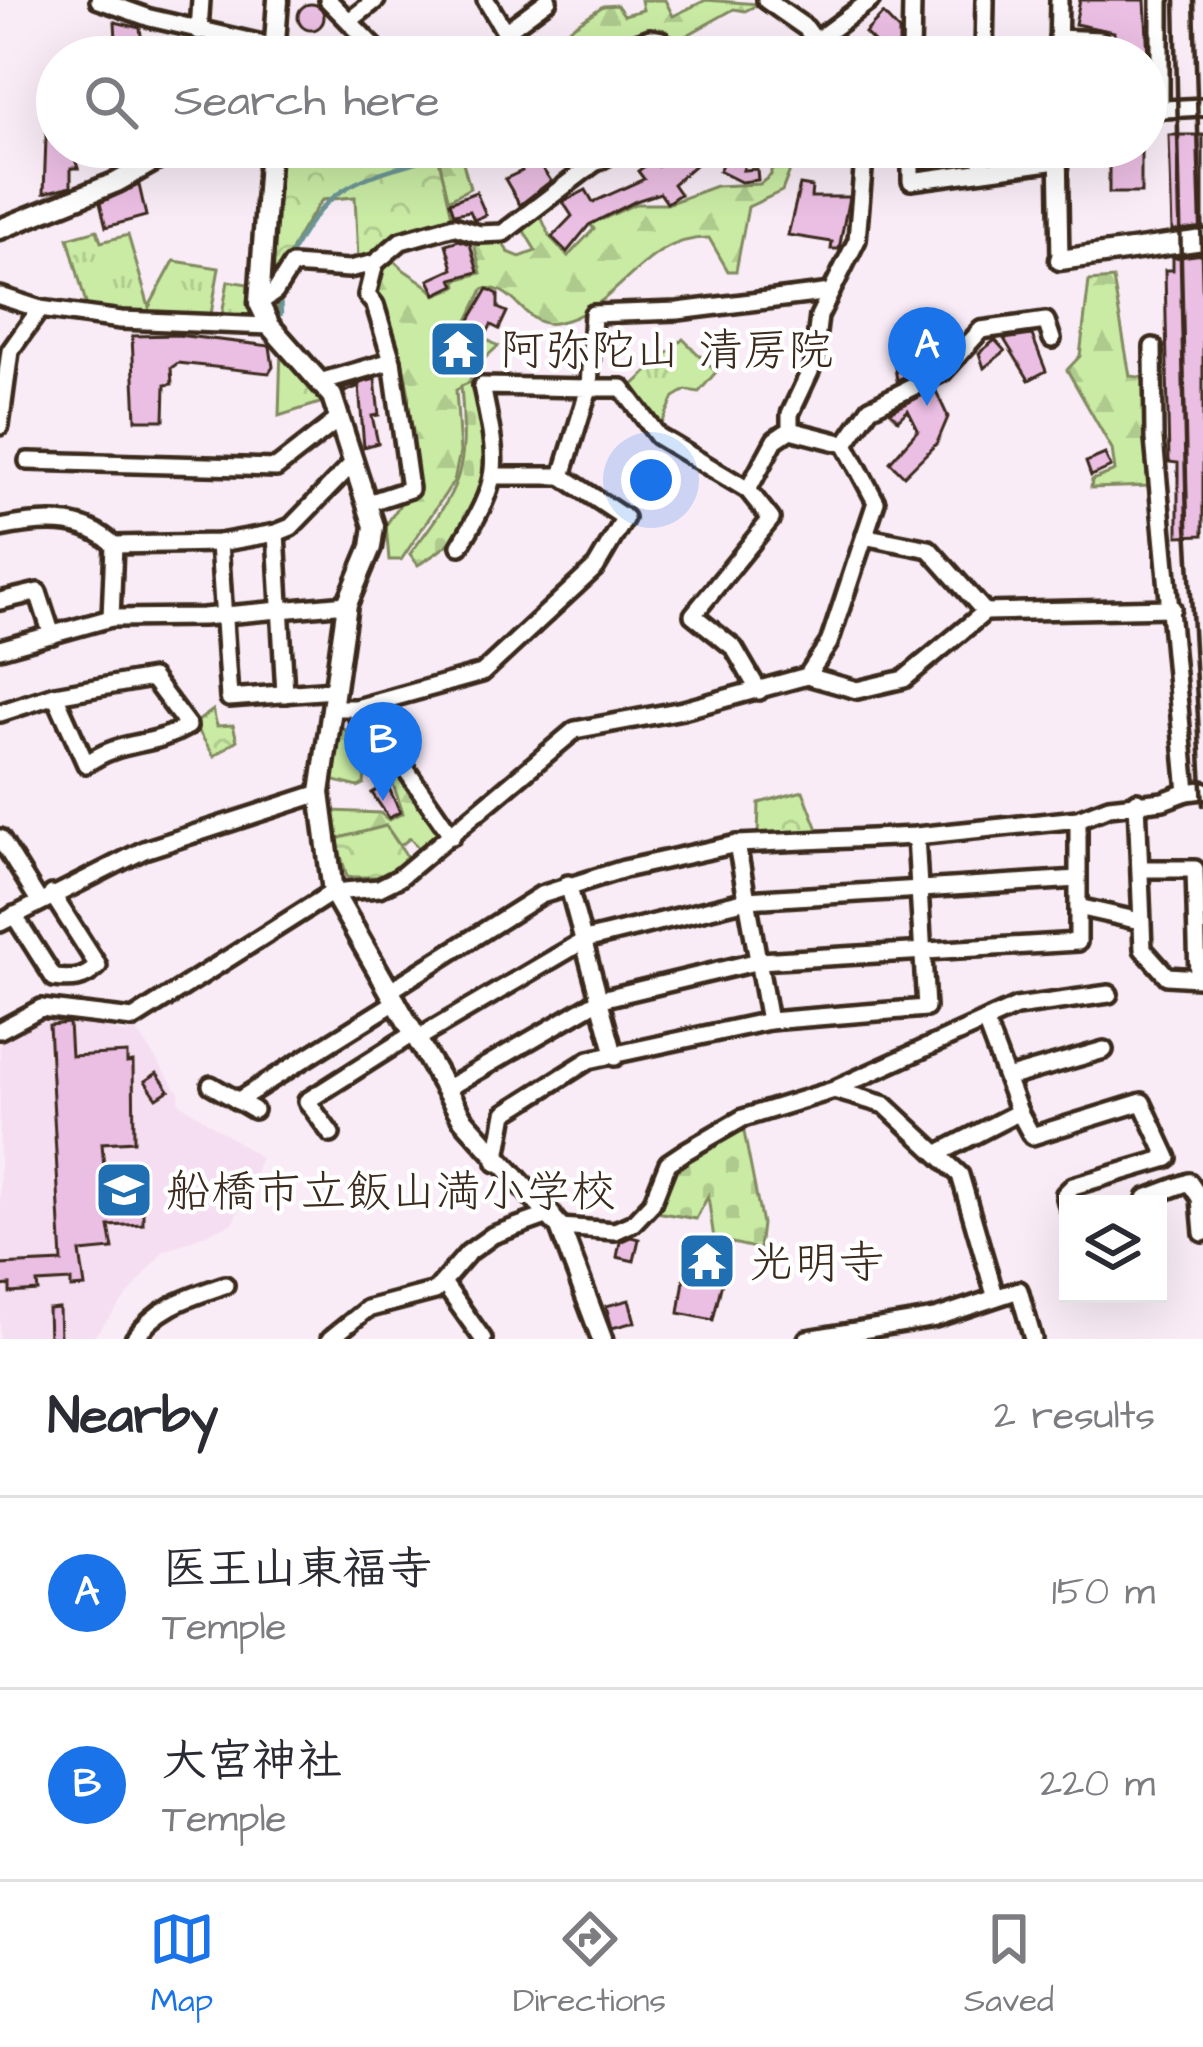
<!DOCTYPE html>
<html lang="en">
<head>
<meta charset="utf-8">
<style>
  :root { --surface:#fff; --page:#f7f7f7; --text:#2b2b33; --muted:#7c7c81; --line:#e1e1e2; --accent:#1a73e8 }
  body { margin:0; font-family:"Architects Daughter","Klee One",sans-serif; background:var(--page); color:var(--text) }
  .controls { position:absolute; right:36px; bottom:36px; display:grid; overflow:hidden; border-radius:0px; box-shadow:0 12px 48px #0002 }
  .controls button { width:108px; height:108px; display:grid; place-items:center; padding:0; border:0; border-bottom:3px solid var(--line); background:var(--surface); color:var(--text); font:60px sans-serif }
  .you { position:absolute; left:651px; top:480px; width:42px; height:42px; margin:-30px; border:9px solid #fff; border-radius:50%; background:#1a73e8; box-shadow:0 0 0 18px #1a73e833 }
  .badge { display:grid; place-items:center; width:78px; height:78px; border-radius:50%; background:var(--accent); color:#fff; font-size:39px; font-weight:700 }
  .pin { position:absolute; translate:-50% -99px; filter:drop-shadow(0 3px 6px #0008) }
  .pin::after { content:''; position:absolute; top:63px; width:42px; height:36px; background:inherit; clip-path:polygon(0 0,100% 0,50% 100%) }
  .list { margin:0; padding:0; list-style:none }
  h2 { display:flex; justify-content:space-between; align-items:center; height:156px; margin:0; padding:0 48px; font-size:51px }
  h2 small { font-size:39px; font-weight:400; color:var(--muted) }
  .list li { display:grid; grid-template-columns:78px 1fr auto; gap:36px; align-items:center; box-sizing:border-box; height:192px; padding:0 48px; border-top:3px solid var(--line) }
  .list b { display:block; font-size:45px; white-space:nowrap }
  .list p { margin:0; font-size:39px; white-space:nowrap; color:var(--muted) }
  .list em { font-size:39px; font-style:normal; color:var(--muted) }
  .icon { flex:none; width:66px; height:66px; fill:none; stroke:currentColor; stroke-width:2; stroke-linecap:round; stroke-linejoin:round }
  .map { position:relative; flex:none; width:1203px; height:1339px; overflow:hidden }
  .search { position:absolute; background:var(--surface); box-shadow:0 12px 48px #0002; left:36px; right:36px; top:36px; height:132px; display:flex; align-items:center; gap:30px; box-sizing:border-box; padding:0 42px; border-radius:66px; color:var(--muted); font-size:45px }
  .sheet { height:540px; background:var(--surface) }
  nav { display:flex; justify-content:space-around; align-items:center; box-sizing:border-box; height:168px; border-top:3px solid var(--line); background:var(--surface); font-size:33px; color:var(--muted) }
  nav a { display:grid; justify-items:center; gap:6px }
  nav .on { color:var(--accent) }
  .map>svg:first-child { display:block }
  .built { fill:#f5def1 }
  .grass { fill:url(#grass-tufts); stroke:#828a61; stroke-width:3 }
  .forest { fill:url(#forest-firs); stroke:#828a61; stroke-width:3 }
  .cemetery { fill:url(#cemetery-stones); stroke:#828a61; stroke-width:3 }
  .park { fill:url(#park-crowns); stroke:#828a61; stroke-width:3 }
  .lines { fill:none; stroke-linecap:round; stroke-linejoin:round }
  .stream { stroke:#6c9595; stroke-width:4.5 }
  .building { fill:#ebbee3; stroke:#3b2a1e; stroke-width:3 }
  .minor-casing { stroke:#3b2a1e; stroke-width:24 }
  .tertiary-casing { stroke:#3b2a1e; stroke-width:27 }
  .minor { stroke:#fff; stroke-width:15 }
  .tertiary { stroke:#fff; stroke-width:18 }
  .rail { stroke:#3b2a1e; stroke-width:4.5 }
  .labels { text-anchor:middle; stroke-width:9; stroke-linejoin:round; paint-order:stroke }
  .poi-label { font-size:45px; fill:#3b2a1e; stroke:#fff; text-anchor:start }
</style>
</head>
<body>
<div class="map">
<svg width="1203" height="1339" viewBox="0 0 1203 1339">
  <defs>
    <pattern id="grass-tufts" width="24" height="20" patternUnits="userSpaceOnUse" patternTransform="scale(3)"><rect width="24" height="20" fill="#c9eba4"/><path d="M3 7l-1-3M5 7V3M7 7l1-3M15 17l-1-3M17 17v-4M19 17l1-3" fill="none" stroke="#aeca8d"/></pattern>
    <pattern id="forest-firs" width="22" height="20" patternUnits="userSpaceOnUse" patternTransform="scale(3)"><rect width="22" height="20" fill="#c9eba4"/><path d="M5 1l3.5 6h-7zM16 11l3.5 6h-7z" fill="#aeca8d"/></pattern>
    <pattern id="cemetery-stones" width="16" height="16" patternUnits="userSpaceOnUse" patternTransform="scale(3)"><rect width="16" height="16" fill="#c9eba4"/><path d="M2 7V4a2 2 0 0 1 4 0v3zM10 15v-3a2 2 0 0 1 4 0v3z" fill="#aeca8d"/></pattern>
    <pattern id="park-crowns" width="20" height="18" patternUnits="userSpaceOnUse" patternTransform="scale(3)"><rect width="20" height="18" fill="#c9eba4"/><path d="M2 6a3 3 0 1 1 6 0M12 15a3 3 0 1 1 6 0" fill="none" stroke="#aeca8d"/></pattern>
  </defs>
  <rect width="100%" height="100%" fill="#f9ecf7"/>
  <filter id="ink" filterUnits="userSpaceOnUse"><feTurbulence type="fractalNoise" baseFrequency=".00833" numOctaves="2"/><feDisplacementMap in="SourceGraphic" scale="24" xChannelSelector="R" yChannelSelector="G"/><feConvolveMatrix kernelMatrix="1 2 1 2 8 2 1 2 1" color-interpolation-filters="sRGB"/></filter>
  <g filter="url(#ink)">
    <polygon class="built" points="62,1018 126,1033 135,1029 180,1094 178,1102 261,1158 233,1223 163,1252 92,1339 0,1339 0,1041 39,1020"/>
    <g class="grass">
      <polygon points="97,230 101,242 128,235 149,307 174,261 219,268 211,314 146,318 88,311 68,238"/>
      <polygon points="228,281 248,284 250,320 222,315"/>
      <polygon points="683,339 716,372 699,392 686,390 674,397 660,428 629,389"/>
    </g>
    <g class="forest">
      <polygon points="641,0 665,0 673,16 706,0 759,4 745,11 734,9 673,43 649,34 583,57 527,57 603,6 617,5 624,15 643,10"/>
      <path d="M756,147H799L782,191L748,207L736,271H728L709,238C639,237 619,312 555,323C523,328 517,284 483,289L465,327L498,346L470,372L471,382L456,390L460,452L454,481L401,560H389L386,525L399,506L396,460L409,395L401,354L370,295L372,277L388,253C406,278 420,275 436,295L457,286L456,280L481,273L473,239L499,237L508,252L520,257L536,251L521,226L539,212L550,237L568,256L594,229L582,214L595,205L603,219L635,204H667L716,186L760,184L771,175V166Z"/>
      <polygon points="460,152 470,188 448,200 438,156"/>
      <polygon points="1113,279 1130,376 1148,378 1151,486 1091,488 1092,480 1115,471 1112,449 1067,370 1080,356 1089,281"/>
      <polygon points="342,728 397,764 446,833 421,851 410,838 400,846 386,826 336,839 333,811 380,813 389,820 403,813 393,784 372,765 366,765 364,784 358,787 331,780 337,729"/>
    </g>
    <g class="cemetery">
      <path d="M471,382C493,468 505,513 418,565L410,554C462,485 468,474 461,386Z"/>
      <polygon points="743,1127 762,1224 759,1249 714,1239 708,1196 696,1219 651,1211 671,1165"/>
    </g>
    <g class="park">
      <path d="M280,147H436L453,220L358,259L355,197L322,200C295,237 277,270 279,316L268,264Z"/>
      <polygon points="281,346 313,376 323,402 279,416"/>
      <polygon points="213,710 217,726 233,725 237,740 214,756 194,724"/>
      <polygon points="803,791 819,832 758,837 759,803"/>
      <polygon points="386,826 409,860 378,877 347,877 336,839"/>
    </g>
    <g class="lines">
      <g class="stream">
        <polyline points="638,57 648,52 662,57"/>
        <polyline points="770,57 807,37"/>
        <path d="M288,261C331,168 379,178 464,147"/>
        <polyline points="280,295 281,314"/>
      </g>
    </g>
    <g class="building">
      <polygon points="1080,0 1145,0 1148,57 1115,57 1114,32 1075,24"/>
      <circle cx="311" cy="17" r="13"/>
      <polygon points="883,14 899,31 899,49 891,57 875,57 882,50 865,33"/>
      <polygon points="115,22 140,28 144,57 117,57"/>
      <polygon points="47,110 57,110 57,147 71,147 78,168 71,168 71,186 44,193"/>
      <polygon points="1169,135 1203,135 1203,227 1172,231"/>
      <polygon points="527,147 551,181 520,205 505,179 522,171 514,153"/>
      <polygon points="644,147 658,166 680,147 716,147 673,184 680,194 667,203 660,193 636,201 589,225 567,252 552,237 572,216 563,202 586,190 593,202 644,179 638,171 645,166 635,153"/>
      <polygon points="730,147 749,152 743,170 757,169 758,180 741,182 719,171"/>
      <polygon points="820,147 847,147 847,158 820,159"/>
      <rect x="1109" y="147" width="32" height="46"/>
      <polygon points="139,185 146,216 106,227 100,203"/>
      <polygon points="800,185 812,187 811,197 849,197 839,249 831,249 832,242 788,235"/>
      <polygon points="476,192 486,215 474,220 470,211 454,214 450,202"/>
      <polygon points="459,240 470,244 478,272 452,279 455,285 436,294 429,280 453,269 446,244"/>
      <polygon points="1203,254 1203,535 1178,536 1178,463 1169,462 1165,270 1173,270 1173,258"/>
      <polygon points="488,289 498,294 498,308 507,312 499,329 491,325 486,335 467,325"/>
      <polygon points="177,335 270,346 273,367 269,373 178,363 171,368 172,384 165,385 164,420 136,420 132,336"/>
      <polygon points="1032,335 1046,371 1029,380 1004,339"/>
      <polygon points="461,337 470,352 454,361 445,346"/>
      <polygon points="995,340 1005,351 984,368 979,353"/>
      <polygon points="911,344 921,369 897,380 892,349"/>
      <polygon points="375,379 379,415 372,416 378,443 364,447 359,386 345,392 343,388"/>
      <polygon points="935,389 948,417 937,443 904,476 890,462 918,430 908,410 898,420 890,412"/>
      <polygon points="1105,454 1111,467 1091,476 1086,462"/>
      <polygon points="387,784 400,812 389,818 372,793"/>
      <polygon points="69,1023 71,1056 127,1053 127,1063 133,1062 134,1141 102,1143 106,1194 124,1193 125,1209 143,1208 143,1224 109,1226 113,1249 80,1252 85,1287 71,1288 71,1281 37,1283 38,1291 10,1293 10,1285 0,1286 0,1265 62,1262 49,1025"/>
      <polygon points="157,1073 169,1090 157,1098 145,1081"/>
      <polygon points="697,1236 731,1245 713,1320 679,1313 688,1254 693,1255"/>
      <polygon points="631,1237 639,1239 634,1261 617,1257 620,1242"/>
      <polygon points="629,1300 635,1322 612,1328 606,1306"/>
      <polygon points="59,1308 60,1339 49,1339 48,1309"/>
    </g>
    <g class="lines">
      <g class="minor-casing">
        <g id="minor">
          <polyline points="99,0 150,18 275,47"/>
          <polyline points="328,0 384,57"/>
          <polyline points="486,0 520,57"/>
          <polyline points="766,0 806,28 827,57"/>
          <polyline points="349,21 376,0"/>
          <polyline points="199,31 201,0"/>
          <polyline points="505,32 548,0"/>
          <polyline points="1058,38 1100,40 1103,57"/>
          <polyline points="817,40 871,0"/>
          <polyline points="600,57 650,38 661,40 674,57"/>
          <polyline points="911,57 912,0"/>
          <polyline points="984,57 985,0"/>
          <polyline points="1058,57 1059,0"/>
          <polyline points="1160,109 1160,0"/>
          <polyline points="1146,110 1203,107"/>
          <polyline points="911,147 911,181 1057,161"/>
          <polyline points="1058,147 1060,260"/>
          <polyline points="982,171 982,147"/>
          <polyline points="0,296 40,309 121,320 270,326"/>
          <polyline points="259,303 275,292 292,265 349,269 375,263 401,241 454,226 479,234 503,233 593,164 624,147"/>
          <polyline points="1153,347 1154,439 1187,792 1203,790"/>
          <polyline points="323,381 392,361 375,305 367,295 375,263"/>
          <polyline points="0,426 10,351 40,309"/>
          <polyline points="790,430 775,440 748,490 658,436 622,388 589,388 593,314 678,311 831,292"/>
          <polyline points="845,444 870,408 943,372 981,330 1046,321 1052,339"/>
          <polyline points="28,461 276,468 340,418"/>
          <polyline points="748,490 771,519 693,615 734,648 759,691"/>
          <polyline points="368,503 410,489 392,361"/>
          <path d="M0,528C38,520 83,515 114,545L219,543L276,533L291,527L352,464"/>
          <polyline points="276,533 285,694"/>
          <polyline points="868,537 929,549 985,612"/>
          <polyline points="219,543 229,698 334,690"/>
          <path d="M460,546C503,475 498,464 482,386L589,388L562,476H494"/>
          <polyline points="0,601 38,592 52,635"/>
          <polyline points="111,618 114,545"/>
          <polyline points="0,649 111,618 203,617 347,604"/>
          <polyline points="807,676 857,690 904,679 985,612 1172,608"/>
          <polyline points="332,708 356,708 482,673 596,567 625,518 562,476"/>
          <polyline points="356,708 361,733 400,761 452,836"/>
          <path d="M0,713L55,695L152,678L188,726C148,749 123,738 86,764L55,695"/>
          <polyline points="1137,801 1143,949 1167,976 1198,978 1195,869 1140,869"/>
          <polyline points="0,838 39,901"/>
          <polyline points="737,844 769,1021"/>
          <polyline points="568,884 615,1057"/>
          <polyline points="1078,907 1140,921"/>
          <path d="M14,915L54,978C73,980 83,980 98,966L52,894"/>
          <polyline points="0,923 144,850 320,793"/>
          <polyline points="391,990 541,895 624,869 737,844 916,836 1078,819 1109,807 1163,801 1187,792"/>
          <polyline points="986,1024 1019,1112"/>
          <polyline points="0,1030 41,1008 133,1019 333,892 379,888 399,878 575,730 683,710 807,676 829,643 876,502 845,444 790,430 790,414 813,365 819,316 857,240 865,147"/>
          <polyline points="417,1039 585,940 747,900 1078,879"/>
          <polyline points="1007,1078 1104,1050"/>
          <polyline points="211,1085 254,1110"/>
          <polyline points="837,1088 1016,1007 1109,994"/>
          <polyline points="446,1089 601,999 759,961 1078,942 1078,819"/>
          <polyline points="237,1101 397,1001"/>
          <polyline points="331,1134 307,1101 414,1033"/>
          <polyline points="941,1152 1019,1112 1032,1136 1142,1102 1168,1158 1073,1186 1065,1194 1068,1206"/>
          <polyline points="496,1163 505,1113 589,1060 769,1021 926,1008 916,836"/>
          <polyline points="1147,1204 1146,1198 1189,1182 1200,1198 1203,1233"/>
          <polyline points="560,1227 615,1231 633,1223 652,1203 668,1163 686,1151 743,1118 834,1090 885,1105 960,1175 995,1295"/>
          <polyline points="444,1284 483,1339"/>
          <path d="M134,1339C158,1306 187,1298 225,1285"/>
          <polyline points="330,1339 367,1309 435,1291 468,1253 493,1235 552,1214"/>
          <polyline points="807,1339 935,1318 1019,1290 1033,1339"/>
        </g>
      </g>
      <g class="tertiary-casing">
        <g id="tertiary">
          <polyline points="274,57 278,0"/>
          <polyline points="270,147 259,303 270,326 332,396 374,526 371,547 347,604 320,793 333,892 462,1118 560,1227 602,1339"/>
          <polyline points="0,229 117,182 179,147"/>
          <polyline points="1060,260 1203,240"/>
        </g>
      </g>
      <use href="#minor" class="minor"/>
      <use href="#tertiary" class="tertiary"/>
      <g class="rail">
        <polyline points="1175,0 1187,525 1203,805"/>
        <polyline points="1194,0 1203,289"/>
      </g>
    </g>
  </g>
  <defs>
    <g id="temple-square" transform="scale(3)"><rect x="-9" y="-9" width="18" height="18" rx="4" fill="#1f6fb2" stroke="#fff"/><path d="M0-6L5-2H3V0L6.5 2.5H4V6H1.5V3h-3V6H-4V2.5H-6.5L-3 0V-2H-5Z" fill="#fff"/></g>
    <g id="school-square" transform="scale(3)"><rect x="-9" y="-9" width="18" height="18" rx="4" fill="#1f6fb2" stroke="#fff"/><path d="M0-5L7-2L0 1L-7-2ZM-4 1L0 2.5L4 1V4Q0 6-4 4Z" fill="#fff"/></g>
  </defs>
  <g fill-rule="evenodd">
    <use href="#temple-square" x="458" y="349"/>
    <use href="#school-square" x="124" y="1190"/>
    <use href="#temple-square" x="707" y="1261"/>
  </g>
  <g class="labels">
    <g class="poi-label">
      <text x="500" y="365">阿弥陀山 清房院</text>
      <text x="166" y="1206">船橋市立飯山満小学校</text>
      <text x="749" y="1277">光明寺</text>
    </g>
  </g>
</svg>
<div class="controls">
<button><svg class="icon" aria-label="layers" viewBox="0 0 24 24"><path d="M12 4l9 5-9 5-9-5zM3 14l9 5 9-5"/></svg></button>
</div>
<div class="you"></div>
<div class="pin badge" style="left:927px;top:406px">A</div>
<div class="pin badge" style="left:383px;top:801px">B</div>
<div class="search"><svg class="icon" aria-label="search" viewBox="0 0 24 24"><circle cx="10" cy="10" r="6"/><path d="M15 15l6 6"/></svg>Search here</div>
</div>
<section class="sheet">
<h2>Nearby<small>2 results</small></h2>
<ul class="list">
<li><span class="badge">A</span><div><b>医王山東福寺</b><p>Temple</p></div><em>150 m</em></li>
<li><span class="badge">B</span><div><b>大宮神社</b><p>Temple</p></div><em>220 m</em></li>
</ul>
</section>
<nav>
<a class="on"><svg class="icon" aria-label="map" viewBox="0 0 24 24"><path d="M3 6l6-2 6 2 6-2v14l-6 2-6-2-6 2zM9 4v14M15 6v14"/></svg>Map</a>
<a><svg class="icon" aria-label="directions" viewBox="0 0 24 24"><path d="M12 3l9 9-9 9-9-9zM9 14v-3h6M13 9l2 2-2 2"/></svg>Directions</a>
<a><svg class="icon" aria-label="saved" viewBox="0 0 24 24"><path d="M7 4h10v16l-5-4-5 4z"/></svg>Saved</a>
</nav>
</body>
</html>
